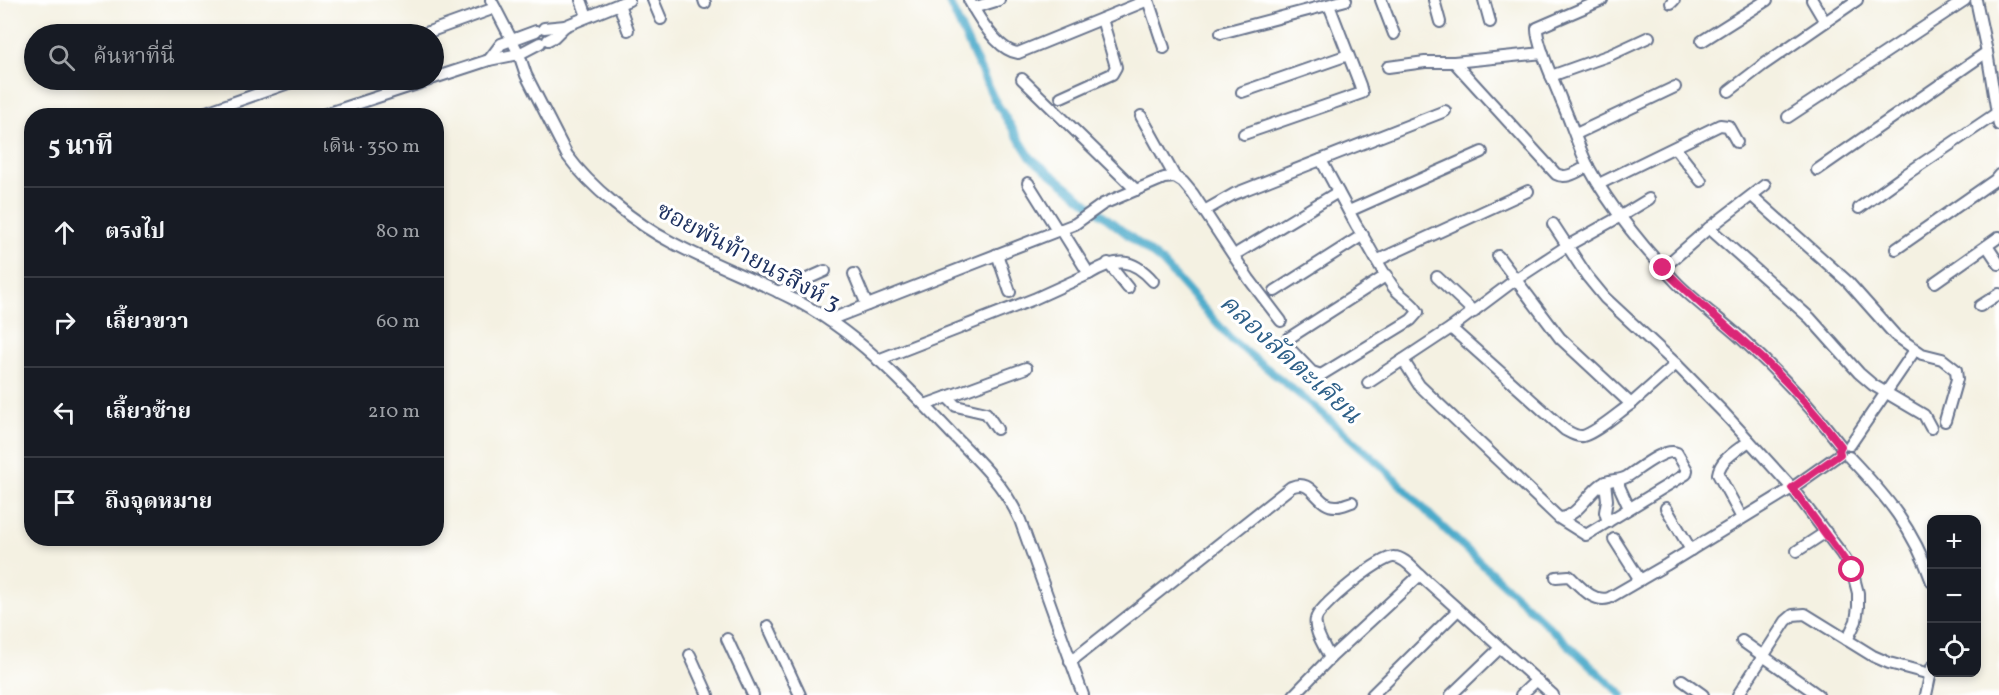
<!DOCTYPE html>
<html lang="th">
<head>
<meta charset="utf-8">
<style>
  :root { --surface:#171b24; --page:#242831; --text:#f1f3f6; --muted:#9ea1a6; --line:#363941 }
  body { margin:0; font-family:Vollkorn,"Noto Serif Thai",serif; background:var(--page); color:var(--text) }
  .controls { position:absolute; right:18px; bottom:18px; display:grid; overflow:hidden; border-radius:12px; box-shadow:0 3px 9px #0003 }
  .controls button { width:54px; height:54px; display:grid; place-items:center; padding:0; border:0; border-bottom:2px solid var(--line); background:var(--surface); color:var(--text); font:30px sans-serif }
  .stop { position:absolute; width:18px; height:18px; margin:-14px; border:4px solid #db2777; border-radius:50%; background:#fff }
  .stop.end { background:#db2777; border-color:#fff; box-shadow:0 2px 6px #0008 }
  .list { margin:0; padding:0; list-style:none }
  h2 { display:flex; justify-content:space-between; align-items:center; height:78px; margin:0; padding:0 24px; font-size:26px }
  h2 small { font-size:20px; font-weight:400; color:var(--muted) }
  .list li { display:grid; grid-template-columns:39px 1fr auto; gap:18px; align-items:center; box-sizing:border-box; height:90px; padding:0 24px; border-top:2px solid var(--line) }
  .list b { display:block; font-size:22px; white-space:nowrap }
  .list em { font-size:20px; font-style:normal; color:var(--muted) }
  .icon { flex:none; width:33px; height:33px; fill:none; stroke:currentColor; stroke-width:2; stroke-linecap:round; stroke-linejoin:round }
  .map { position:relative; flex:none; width:1999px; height:695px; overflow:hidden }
  .search { position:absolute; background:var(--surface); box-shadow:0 3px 9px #0003; left:24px; top:24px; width:420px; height:66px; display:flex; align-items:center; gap:15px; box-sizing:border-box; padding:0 21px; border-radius:33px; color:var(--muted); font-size:22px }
  .panel { position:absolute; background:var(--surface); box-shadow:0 3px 9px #0003; left:24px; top:108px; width:420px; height:438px; border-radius:24px }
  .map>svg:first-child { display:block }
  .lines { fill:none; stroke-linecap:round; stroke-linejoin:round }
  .canal { stroke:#4baaca; stroke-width:8 }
  .minor-casing { stroke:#67738c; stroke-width:14 }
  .minor { stroke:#fff; stroke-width:10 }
  .route { stroke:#db2777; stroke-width:8 }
  .labels { text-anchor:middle; stroke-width:6; stroke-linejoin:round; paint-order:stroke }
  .street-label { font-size:24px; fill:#1b2f5e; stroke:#fff }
  .water-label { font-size:26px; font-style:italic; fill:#2e6089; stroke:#fff }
</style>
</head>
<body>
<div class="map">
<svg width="1999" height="695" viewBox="0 0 1999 695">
  <rect width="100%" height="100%" fill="#fff"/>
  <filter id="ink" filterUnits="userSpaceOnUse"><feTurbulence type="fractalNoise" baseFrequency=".0167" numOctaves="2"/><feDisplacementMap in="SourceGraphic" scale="12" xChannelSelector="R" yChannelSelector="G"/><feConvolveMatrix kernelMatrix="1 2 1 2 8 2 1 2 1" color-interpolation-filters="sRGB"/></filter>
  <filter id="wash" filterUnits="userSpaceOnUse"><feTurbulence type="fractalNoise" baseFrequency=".008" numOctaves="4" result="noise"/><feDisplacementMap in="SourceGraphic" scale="24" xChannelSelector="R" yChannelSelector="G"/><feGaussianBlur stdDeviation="1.35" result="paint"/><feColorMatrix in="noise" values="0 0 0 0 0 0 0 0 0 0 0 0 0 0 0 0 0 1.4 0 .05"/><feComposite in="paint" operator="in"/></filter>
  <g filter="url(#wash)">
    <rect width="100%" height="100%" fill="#f4f1e2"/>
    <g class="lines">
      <polyline class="canal" points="948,0 994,99 1031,158 1162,262 1232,340 1316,408 1382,466 1435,520 1622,695"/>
    </g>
  </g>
  <g filter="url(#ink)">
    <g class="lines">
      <g class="minor-casing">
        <g id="minor">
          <path d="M491,0L519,54L526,75L567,155C590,187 636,224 671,242C710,263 751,278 791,298C854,329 905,384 953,435C979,461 1005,486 1020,520L1083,695"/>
          <polyline points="581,0 587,16"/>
          <polyline points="653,0 661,19"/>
          <polyline points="704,0 705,3"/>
          <path d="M969,0C978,17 998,51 1018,53L1148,0"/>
          <polyline points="1148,0 1164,48"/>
          <polyline points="1381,0 1394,34"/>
          <polyline points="1434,0 1440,22"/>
          <polyline points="1484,0 1490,22"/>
          <path d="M1602,0L1537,28C1536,43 1555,84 1561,100C1571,122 1578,147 1589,168C1610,207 1646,251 1677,283C1697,303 1721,320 1742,339C1778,372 1812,408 1841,446"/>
          <polyline points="1812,0 1825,22"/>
          <polyline points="1976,0 1987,52 1999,125"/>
          <polyline points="1671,3 1674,0"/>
          <polyline points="619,4 628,30"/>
          <polyline points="973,8 999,0"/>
          <polyline points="544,28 565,26 629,0"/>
          <polyline points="1221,33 1346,0"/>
          <polyline points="423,34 495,8"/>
          <polyline points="548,40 554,37 565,26"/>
          <polyline points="1702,41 1767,0"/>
          <polyline points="489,60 501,44 536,31"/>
          <path d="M1454,62L1556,174C1567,180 1578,171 1588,166"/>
          <polyline points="1388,67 1425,62 1454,62 1543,53"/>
          <polyline points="1551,76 1610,55 1649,37"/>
          <polyline points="434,78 489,60 519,54 540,43"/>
          <polyline points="1022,79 1136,190"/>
          <polyline points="1729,91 1763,65 1857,0"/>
          <polyline points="1242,92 1348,55"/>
          <polyline points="1061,97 1112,74 1116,67 1102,19"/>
          <polyline points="195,116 297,80"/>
          <polyline points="320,116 429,80"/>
          <polyline points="1141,116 1175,177"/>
          <polyline points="1788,117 1965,0"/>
          <polyline points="1244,134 1362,93 1360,85 1329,5"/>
          <polyline points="1576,134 1675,87"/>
          <polyline points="1675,148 1701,181"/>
          <path d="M1321,160L1356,225C1369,245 1380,269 1394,288C1401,297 1413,302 1418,312L1411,320L1321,375L1312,372L1288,347L1286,343L1289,338L1387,275"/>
          <polyline points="1817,170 1987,52"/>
          <polyline points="1028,183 1058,231"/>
          <polyline points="1599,184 1720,125 1728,126 1737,142"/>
          <polyline points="1752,196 1848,282 1895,335 1922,354 1942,359 1956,370 1957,379 1945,421"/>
          <polyline points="1859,208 1905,175 1997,113"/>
          <polyline points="1204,211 1234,194 1445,111"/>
          <polyline points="1349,211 1482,152"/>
          <polyline points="1553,224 1587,276 1605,298 1676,364 1724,413 1792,488 1841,553 1852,570 1858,593 1858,607 1856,621 1847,640"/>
          <polyline points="1709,228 1765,185"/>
          <path d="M1061,229L1089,274C1115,258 1132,257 1153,281"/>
          <polyline points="1987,246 1999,264"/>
          <polyline points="1896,249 1995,180 1999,175"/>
          <polyline points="1239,252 1338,192"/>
          <polyline points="997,254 1010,292"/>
          <polyline points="1498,256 1560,338 1631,404 1676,364"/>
          <polyline points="1378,260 1528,191"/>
          <polyline points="1108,263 1128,288"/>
          <polyline points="1663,268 1709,228 1810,318 1859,373 1873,385 1924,415 1931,428"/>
          <polyline points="854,274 867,305"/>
          <polyline points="1437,277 1474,312"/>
          <polyline points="1935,282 1999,237"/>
          <polyline points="1275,291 1363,235"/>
          <polyline points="778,292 825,271"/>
          <polyline points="1980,306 1999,294"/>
          <polyline points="829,320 1075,224 1103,204 1164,178 1175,177 1183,182 1193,194 1249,279 1281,321"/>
          <path d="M1451,328L1565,430C1571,433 1576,437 1583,436C1597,432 1618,413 1631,404"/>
          <polyline points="878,360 1034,299 1089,274"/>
          <path d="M1403,360L1419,385L1559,518C1577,518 1588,493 1602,484C1610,478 1620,482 1628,476C1639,469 1665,447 1677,453L1687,470L1686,474L1586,535L1559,518"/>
          <polyline points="1368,383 1451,328 1515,280 1567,246 1621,216 1649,199"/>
          <polyline points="947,397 956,406 986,413 997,429"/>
          <polyline points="925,405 1026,368"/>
          <polyline points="1850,445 1915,350"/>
          <path d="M1849,457C1887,497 1913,528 1932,582"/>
          <polyline points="1619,480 1619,486 1629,508"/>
          <polyline points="1605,482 1607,500 1605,512 1608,522"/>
          <polyline points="1666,508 1691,550"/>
          <path d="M1742,518L1718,474C1720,459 1738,450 1749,441"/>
          <polyline points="1614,539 1640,580"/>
          <polyline points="1797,551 1826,532"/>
          <path d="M1556,577L1569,576C1580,586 1593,603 1609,598L1666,565L1792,488L1840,454"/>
          <polyline points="768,626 800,695"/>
          <polyline points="727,639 753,695"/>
          <polyline points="1742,641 1818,695"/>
          <polyline points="690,655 708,695"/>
          <path d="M1330,658C1325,647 1313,630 1316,619C1318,607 1381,556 1394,557C1404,557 1413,569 1420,575L1553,695"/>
          <path d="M1070,662L1291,487C1315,477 1315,508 1338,506C1342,506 1348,503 1352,502"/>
          <polyline points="1682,680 1703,695"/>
          <polyline points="1294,695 1330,658 1420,575"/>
          <polyline points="1372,695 1458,610"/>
          <polyline points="1451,695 1500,648"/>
          <polyline points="1521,695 1537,680"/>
          <polyline points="1738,695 1786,621 1793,615 1805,614 1873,656 1889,663 1930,674"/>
          <polyline points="1926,695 1932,667"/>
        </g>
      </g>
      <use href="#minor" class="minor"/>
    </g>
  </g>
  <g class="lines" filter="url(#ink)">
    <path class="route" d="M1663,268C1687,294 1715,315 1741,339C1778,371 1811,407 1841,446L1839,450L1840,454L1792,488L1852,570"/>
  </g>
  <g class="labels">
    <g class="street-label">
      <text transform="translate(749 256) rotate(28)" y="8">ซอยพันท้ายนรสิงห์ 3</text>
    </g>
    <g class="water-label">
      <text transform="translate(1291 358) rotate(42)" y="9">คลองลัดตะเคียน</text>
    </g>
  </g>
</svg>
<div class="controls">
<button>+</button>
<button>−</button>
<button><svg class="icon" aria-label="locate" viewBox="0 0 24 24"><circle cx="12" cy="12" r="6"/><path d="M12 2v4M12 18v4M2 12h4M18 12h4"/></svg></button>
</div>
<div class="stop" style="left:1852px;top:570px"></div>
<div class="stop end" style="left:1663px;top:268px"></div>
<div class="search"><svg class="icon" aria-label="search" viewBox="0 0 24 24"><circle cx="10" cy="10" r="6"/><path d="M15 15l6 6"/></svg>ค้นหาที่นี่</div>
<section class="panel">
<h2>5 นาที<small>เดิน · 350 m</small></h2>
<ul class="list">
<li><svg class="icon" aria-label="ahead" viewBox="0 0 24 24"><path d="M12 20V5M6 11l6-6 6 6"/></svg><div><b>ตรงไป</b></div><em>80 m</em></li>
<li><svg class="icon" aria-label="right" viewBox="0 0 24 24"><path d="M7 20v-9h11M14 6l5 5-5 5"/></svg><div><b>เลี้ยวขวา</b></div><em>60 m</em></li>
<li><svg class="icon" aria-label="left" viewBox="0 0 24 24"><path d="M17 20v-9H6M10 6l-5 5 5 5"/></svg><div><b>เลี้ยวซ้าย</b></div><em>210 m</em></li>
<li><svg class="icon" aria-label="arrive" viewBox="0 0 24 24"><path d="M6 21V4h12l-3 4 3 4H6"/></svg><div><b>ถึงจุดหมาย</b></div></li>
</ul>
</section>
</div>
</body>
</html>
